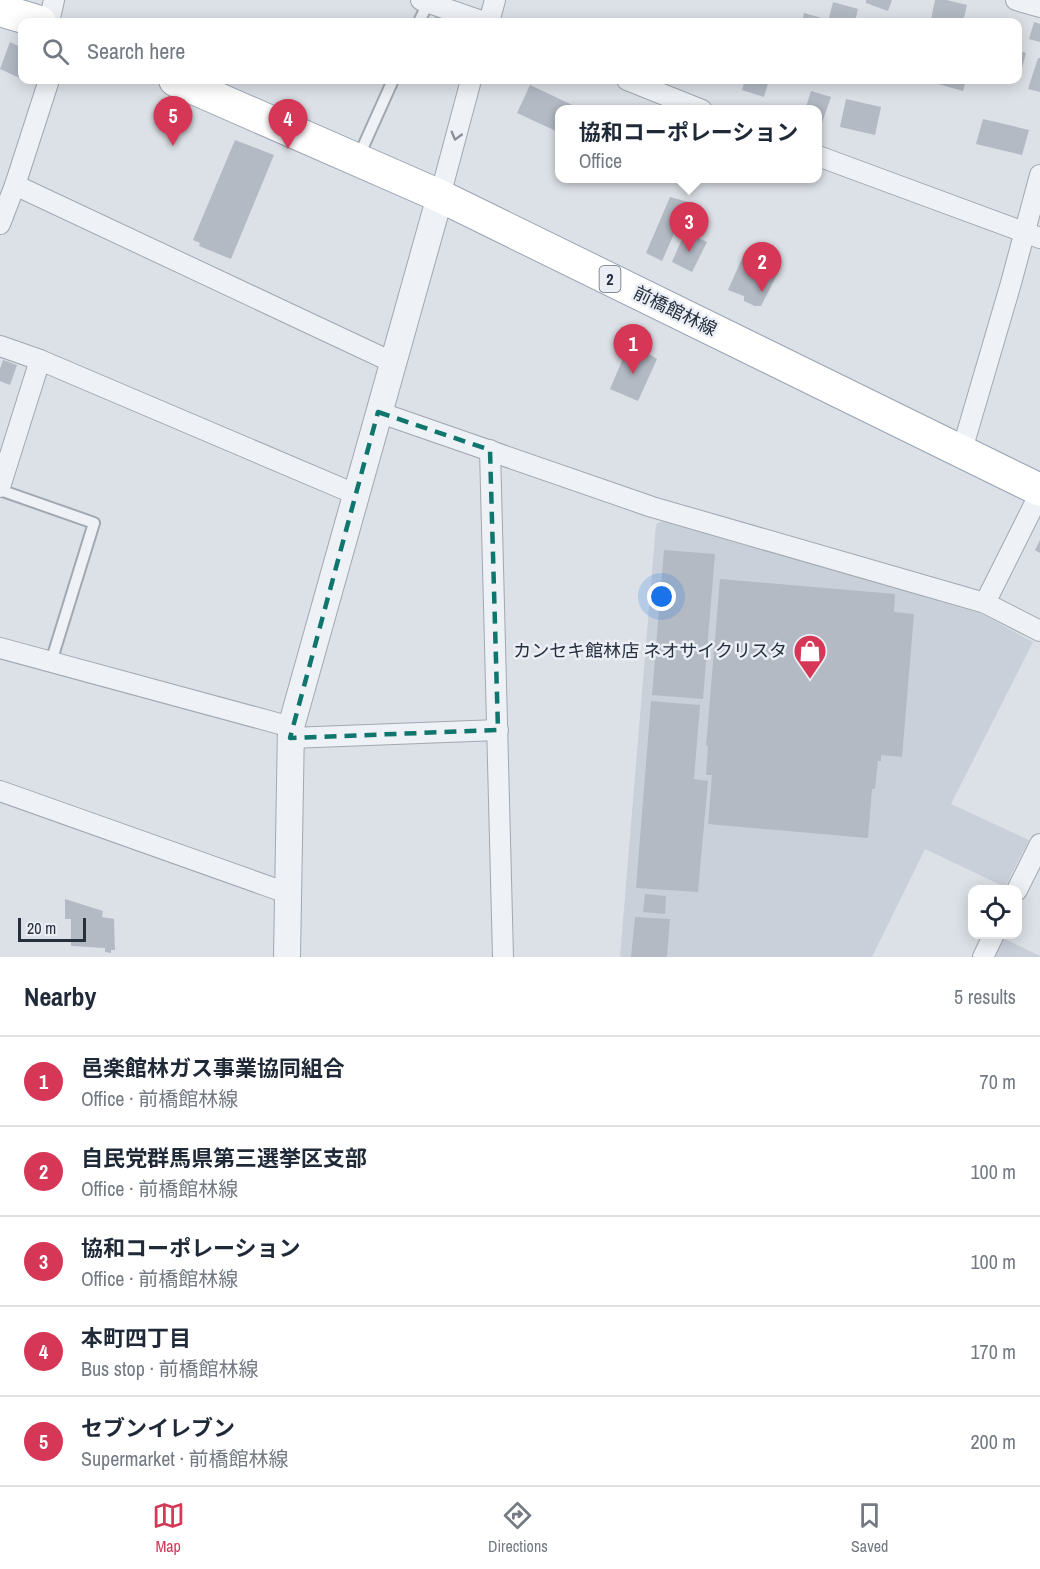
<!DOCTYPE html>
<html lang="en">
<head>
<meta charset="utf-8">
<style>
  :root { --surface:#fff; --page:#f6f6f7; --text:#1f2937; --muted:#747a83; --line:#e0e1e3; --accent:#d63757 }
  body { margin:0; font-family:"Archivo Narrow","Noto Sans JP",sans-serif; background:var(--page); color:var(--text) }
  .controls { position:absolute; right:18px; bottom:18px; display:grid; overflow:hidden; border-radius:12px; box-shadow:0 3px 15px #0003 }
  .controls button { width:54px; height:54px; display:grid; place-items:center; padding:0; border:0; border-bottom:2px solid var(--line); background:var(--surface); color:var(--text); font:30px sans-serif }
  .scale { position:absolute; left:18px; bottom:15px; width:68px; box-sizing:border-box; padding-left:6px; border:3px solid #252f3e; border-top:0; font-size:16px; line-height:21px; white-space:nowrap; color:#252f3e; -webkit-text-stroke:4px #ebeff5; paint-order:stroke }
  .you { position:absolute; left:662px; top:597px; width:21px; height:21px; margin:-15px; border:4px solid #fff; border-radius:50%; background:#1a73e8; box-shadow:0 0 0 9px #1a73e833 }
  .badge { display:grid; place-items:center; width:39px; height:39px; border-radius:50%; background:var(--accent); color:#fff; font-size:20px; font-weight:700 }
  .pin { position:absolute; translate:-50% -50px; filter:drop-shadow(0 2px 3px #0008) }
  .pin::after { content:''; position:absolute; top:32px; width:21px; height:18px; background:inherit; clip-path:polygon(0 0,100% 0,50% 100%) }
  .popup { position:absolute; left:555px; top:105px; width:267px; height:78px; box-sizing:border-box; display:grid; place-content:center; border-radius:12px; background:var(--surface); filter:drop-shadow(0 2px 4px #0005); font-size:20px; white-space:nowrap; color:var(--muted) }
  .popup b { font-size:22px; color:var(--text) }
  .popup::after { content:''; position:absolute; left:50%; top:100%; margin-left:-12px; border:12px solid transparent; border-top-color:var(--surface) }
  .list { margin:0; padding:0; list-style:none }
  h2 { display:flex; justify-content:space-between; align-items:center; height:78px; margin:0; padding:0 24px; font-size:26px }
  h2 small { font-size:20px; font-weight:400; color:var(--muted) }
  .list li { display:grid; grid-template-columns:39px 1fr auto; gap:18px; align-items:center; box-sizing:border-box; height:90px; padding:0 24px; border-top:2px solid var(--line) }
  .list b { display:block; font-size:22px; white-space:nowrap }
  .list p { margin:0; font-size:20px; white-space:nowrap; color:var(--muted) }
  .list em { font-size:20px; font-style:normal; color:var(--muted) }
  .icon { flex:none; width:33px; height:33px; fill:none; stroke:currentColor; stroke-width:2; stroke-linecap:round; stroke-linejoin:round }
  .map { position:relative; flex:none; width:1040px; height:957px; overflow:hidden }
  .search { position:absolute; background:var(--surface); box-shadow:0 3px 15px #0003; left:18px; right:18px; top:18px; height:66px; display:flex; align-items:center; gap:15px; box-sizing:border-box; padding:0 21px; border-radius:12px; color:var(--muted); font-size:22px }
  .sheet { height:528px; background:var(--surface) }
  nav { display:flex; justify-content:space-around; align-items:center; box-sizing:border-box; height:84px; border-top:2px solid var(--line); background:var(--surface); font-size:16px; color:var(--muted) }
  nav a { display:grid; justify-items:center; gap:3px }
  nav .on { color:var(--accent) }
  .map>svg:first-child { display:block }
  .built { fill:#c9d0d9 }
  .building { fill:#b3bac4 }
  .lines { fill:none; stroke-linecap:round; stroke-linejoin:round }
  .service-casing { stroke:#a1a8b1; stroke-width:14 }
  .minor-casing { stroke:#a1a8b1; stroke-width:22 }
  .tertiary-casing { stroke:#a1a8b1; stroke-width:28 }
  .primary-casing { stroke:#9aa5b3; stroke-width:34 }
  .service { stroke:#eef1f5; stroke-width:10 }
  .minor { stroke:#eef1f5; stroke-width:20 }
  .tertiary { stroke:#eef1f5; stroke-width:26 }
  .primary { stroke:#fff; stroke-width:32 }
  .oneway { stroke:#8a909a }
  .marked { fill:none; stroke:#0f766e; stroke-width:4.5; stroke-dasharray:12 8; stroke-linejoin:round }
  .labels { text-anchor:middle; stroke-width:5; stroke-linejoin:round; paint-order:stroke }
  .shield { fill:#ebeff5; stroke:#606975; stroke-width:1.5 }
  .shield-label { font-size:16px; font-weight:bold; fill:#252f3e }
  .street-label { font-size:18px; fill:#252f3e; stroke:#ebeff5 }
  .poi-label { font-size:18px; fill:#252f3e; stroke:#ebeff5; text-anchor:end }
</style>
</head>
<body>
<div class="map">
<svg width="1040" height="957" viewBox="0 0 1040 957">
  <rect width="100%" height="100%" fill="#dce1e7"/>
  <g class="built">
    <polygon points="666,520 982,614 1033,642 951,804 1029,840 1005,887 925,849 872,957 620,957 656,524"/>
    <polygon points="1003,938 1040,956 1040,957 994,957"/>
  </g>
  <g class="building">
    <polygon points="866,0 892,0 888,11 866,3"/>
    <polygon points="935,0 947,0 967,5 963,22 947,22 931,19"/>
    <polygon points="833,2 858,9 855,22 828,22"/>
    <polygon points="804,13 825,19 824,22 802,22"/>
    <polygon points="436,15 455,22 432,22"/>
    <polygon points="1034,22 1040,24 1040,42 1029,39"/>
    <polygon points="10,42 22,48 22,79 0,69"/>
    <polygon points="1018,50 1026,53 1022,68 1018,67"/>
    <polygon points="1038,58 1040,58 1040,92 1028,89"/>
    <polygon points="745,80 769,80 764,97 742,90"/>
    <polygon points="939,80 966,80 963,91 938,84"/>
    <polygon points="530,85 583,110 560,110 560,133 517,113"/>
    <polygon points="811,91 831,97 818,134 818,110 805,110"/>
    <polygon points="846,99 881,107 875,135 840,127"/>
    <polygon points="983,119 1029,130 1022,155 976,144"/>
    <polygon points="235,140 274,155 231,259 199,246 200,243 193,240"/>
    <polygon points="670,197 688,202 662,261 646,253"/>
    <polygon points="685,232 707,242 692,272 672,262"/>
    <polygon points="744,254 779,271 761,306 755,306 744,301 744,296 728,290"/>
    <polygon points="636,328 651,334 644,351 657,359 638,401 610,389"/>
    <polygon points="3,360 17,365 10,385 0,381 0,369"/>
    <polygon points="1040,540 1040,553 1035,550"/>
    <polygon points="664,550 715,554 703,699 652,695"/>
    <polygon points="720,579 895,594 894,612 914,614 902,757 881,755 881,761 878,761 875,789 872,789 868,838 708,824 712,775 706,775 708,746 706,746"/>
    <polygon points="651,701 700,705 694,779 708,781 698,892 636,888"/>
    <polygon points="645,894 666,896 665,914 643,912"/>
    <polygon points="65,899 103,911 102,917 114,919 115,950 111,950 111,953 105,952 105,948 71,946 71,919 65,919"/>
    <polygon points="635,917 670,919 667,957 631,957"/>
  </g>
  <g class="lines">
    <g class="service-casing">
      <g id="service">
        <polyline points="419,22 428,3"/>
        <polyline points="358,158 393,80"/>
        <polyline points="0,490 94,523 51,662"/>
      </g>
    </g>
    <g class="minor-casing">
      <g id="minor">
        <polyline points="421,0 484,22"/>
        <polyline points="1016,0 1040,7"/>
        <polyline points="49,22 54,0"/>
        <polyline points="489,22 495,0"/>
        <polyline points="627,80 702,110"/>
        <polyline points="818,156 1040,238"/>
        <polyline points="15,185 394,363"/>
        <polyline points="440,196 471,80"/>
        <polyline points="0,224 15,185 49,80"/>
        <polyline points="0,346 40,360 355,494"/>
        <polyline points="378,412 652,507 985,603 1040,631"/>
        <polyline points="490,450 503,957"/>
        <polyline points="962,450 1011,283 1040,175"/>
        <polyline points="0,487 40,360"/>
        <polyline points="985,603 1040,493"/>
        <polyline points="0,648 291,727"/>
        <polyline points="290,738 498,730"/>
        <polyline points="0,791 287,893"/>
        <polyline points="1017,890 1040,844"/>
        <polyline points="983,957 994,934"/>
      </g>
    </g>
    <g class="tertiary-casing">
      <polyline id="tertiary" points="287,957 291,727 440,196"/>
    </g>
    <g class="primary-casing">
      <g id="primary">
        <polyline points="0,10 40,22"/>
        <polyline points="175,80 440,196 1040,490"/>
      </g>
    </g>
    <use href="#service" class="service"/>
    <use href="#minor" class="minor"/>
    <use href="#tertiary" class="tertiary"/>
    <use href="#primary" class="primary"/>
  </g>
  <defs><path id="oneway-chevron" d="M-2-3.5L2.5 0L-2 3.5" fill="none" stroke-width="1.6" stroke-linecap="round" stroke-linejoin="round" transform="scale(1.5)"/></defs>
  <use class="oneway" href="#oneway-chevron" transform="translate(456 136) rotate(105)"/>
  <path class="marked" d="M378,412L490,450L498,730L290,738Z"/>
  <defs>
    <g id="shop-pin" transform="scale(1.725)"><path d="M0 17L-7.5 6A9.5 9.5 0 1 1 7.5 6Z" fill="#d63757" stroke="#ebeff5"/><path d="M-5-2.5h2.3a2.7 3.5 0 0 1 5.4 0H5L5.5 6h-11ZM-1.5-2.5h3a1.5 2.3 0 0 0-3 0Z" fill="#fff"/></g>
  </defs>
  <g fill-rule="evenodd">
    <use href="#shop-pin" x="810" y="651"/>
  </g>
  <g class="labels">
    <rect class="shield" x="599.5" y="266" width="21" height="26" rx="4.5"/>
    <g class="shield-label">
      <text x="610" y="285">2</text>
    </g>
    <g class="street-label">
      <text transform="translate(675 311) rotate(26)" y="6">前橋館林線</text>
    </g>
    <g class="poi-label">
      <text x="787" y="657">カンセキ館林店 ネオサイクリスタ</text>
    </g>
  </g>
</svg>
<div class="controls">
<button><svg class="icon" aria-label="locate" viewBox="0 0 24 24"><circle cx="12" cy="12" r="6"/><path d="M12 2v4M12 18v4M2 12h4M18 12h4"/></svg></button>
</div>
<div class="scale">20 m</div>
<div class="you"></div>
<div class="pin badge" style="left:633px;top:374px">1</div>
<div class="pin badge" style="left:762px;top:292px">2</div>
<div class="pin badge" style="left:689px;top:252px">3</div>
<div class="popup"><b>協和コーポレーション</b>Office</div>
<div class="pin badge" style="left:288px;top:149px">4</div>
<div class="pin badge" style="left:173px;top:146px">5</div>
<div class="search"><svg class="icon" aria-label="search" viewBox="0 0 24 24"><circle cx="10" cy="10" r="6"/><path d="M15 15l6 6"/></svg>Search here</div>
</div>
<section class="sheet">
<h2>Nearby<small>5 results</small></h2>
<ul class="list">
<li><span class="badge">1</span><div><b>邑楽館林ガス事業協同組合</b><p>Office · 前橋館林線</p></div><em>70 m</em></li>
<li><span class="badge">2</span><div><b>自民党群馬県第三選挙区支部</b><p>Office · 前橋館林線</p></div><em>100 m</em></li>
<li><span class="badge">3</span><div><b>協和コーポレーション</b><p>Office · 前橋館林線</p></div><em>100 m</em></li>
<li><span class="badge">4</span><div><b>本町四丁目</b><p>Bus stop · 前橋館林線</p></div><em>170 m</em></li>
<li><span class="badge">5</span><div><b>セブンイレブン</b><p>Supermarket · 前橋館林線</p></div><em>200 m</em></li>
</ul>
</section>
<nav>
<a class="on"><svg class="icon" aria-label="map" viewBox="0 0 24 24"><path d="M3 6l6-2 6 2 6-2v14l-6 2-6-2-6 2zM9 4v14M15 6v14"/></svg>Map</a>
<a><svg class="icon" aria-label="directions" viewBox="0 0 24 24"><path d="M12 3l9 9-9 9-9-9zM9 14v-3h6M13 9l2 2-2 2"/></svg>Directions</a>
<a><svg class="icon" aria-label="saved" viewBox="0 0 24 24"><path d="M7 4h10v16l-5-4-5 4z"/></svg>Saved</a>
</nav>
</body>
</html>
